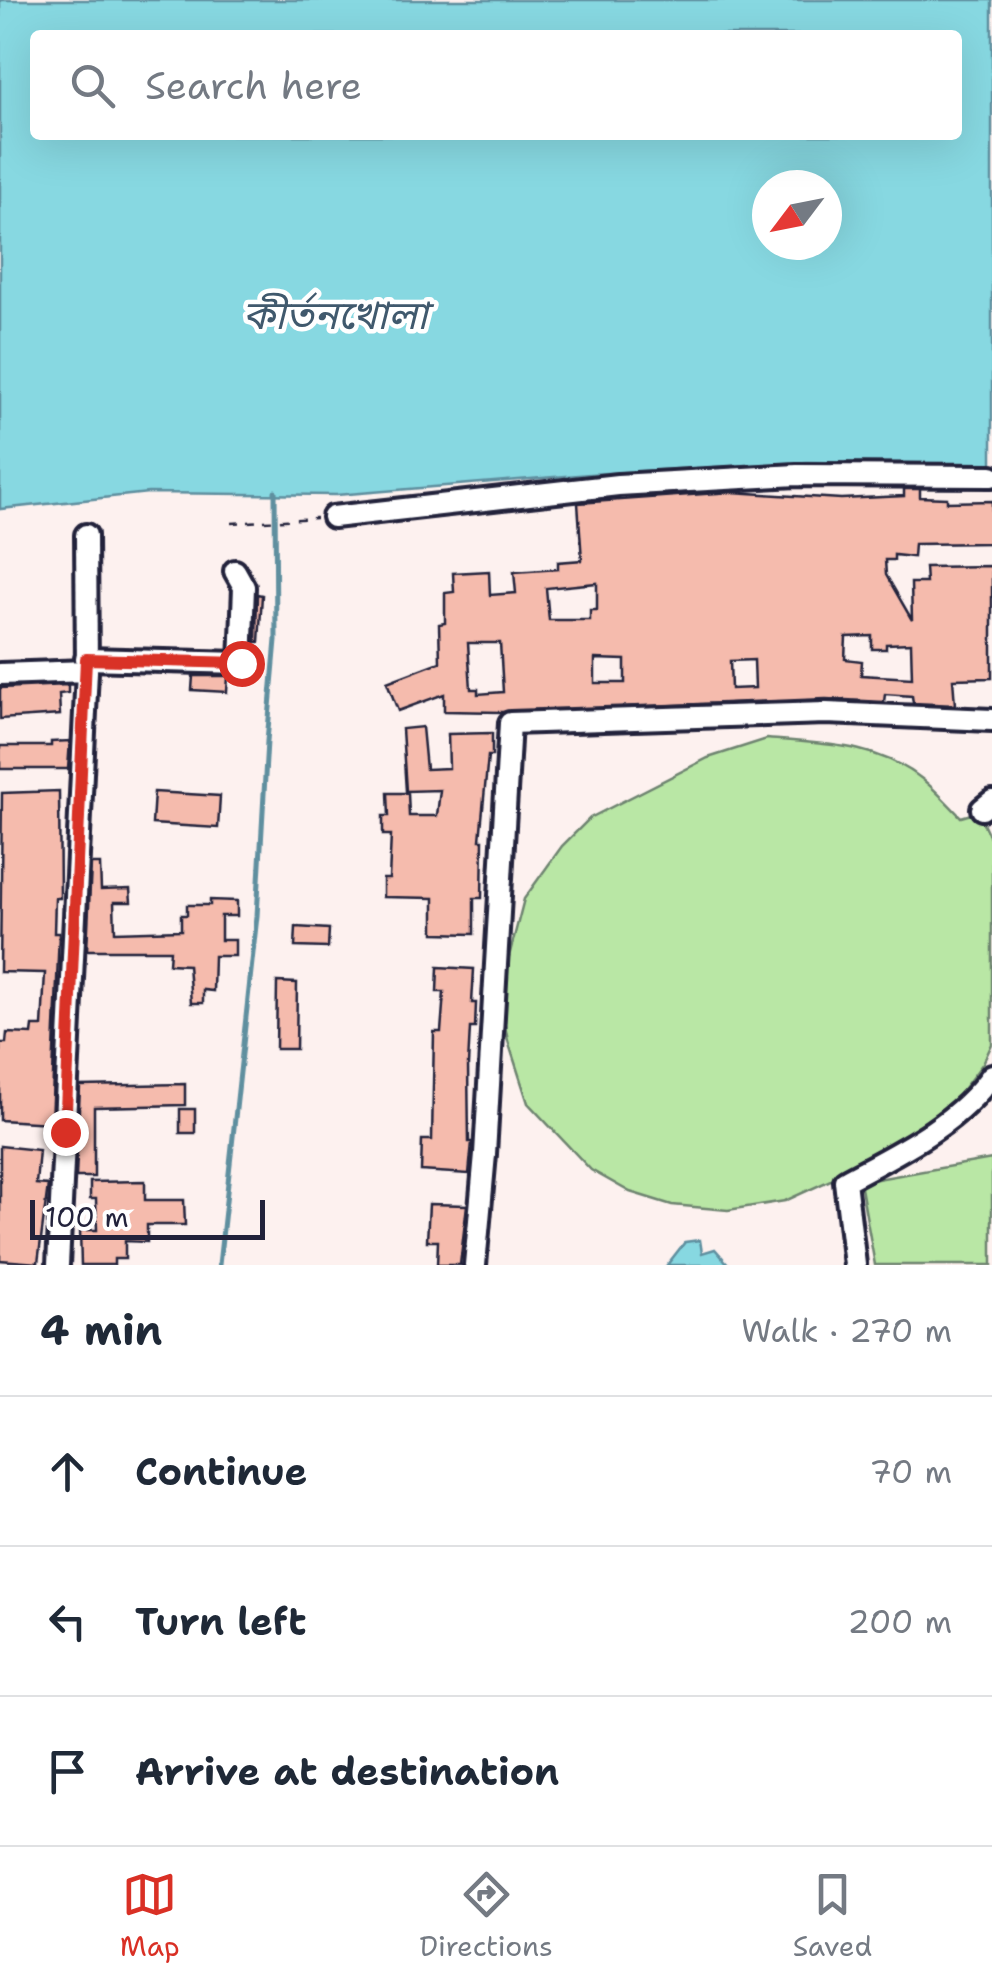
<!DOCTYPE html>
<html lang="en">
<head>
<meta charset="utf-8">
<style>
  :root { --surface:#fff; --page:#f6f6f7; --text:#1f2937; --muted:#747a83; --line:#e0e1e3; --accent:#d93025 }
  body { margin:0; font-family:"Shantell Sans","Noto Sans Bengali",sans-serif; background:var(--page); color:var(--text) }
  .compass { position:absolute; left:752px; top:170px; width:90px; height:90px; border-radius:50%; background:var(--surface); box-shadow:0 10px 40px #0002; rotate:238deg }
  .scale { position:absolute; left:30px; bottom:25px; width:235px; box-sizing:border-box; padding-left:10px; border:5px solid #22223b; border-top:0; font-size:28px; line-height:35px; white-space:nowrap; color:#22223b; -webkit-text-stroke:8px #fff; paint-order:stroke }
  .stop { position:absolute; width:30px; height:30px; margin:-22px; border:8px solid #d93025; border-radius:50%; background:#fff }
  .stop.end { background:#d93025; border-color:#fff; box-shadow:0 2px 10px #0008 }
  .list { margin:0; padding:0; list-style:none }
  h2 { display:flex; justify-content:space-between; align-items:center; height:130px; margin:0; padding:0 40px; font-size:42px }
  h2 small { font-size:32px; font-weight:400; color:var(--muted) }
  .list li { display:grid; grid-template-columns:65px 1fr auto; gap:30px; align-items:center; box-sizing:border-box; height:150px; padding:0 40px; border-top:2px solid var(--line) }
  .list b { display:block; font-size:38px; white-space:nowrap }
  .list em { font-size:32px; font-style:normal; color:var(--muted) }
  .icon { flex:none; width:55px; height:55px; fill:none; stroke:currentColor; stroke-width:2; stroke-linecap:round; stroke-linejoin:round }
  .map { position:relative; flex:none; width:992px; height:1265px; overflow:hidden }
  .search { position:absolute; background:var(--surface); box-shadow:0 10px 40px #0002; left:30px; right:30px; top:30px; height:110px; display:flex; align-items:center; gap:25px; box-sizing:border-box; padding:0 35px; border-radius:10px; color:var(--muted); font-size:38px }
  .sheet { height:580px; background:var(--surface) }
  nav { display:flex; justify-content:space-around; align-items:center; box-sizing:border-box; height:140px; border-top:2px solid var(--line); background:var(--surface); font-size:28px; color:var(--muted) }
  nav a { display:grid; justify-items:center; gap:5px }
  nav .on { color:var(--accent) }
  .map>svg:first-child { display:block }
  .green { fill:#b9e7a5; stroke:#6e8470; stroke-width:2.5 }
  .water { fill:#87d8e1; stroke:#5f8f9f; stroke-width:2.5; fill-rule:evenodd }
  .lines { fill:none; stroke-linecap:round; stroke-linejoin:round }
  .stream { stroke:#5f8f9f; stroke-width:5 }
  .building { fill:#f5bbad; stroke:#22223b; stroke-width:2.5; fill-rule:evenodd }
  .minor-casing { stroke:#22223b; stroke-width:28 }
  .path { stroke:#22223b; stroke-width:2.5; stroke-dasharray:8 8; stroke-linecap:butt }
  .minor { stroke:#fff; stroke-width:20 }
  .route { stroke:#d93025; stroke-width:12 }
  .labels { text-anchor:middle; stroke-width:9; stroke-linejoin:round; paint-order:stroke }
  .water-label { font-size:40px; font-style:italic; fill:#40596d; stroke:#fff }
</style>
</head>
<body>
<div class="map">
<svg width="992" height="1265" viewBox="0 0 992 1265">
  <rect width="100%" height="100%" fill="#fdf1ef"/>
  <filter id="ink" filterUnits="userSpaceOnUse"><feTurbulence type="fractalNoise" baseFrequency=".01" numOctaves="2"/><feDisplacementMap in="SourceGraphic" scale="20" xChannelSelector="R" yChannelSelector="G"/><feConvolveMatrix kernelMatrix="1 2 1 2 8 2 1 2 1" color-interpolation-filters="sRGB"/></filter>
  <g filter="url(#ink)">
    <g class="green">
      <path d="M767,739C821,744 877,743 922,779C936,790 948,804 961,817L978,812L992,842V1044L983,1063L945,1113L892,1152L785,1201L728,1210L672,1205L630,1192L591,1170L528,1103L508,1041L499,995L524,899L562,846L590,818L708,758Z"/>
      <polygon points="992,1159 992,1265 875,1265 860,1182"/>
    </g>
    <g class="water">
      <path d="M0,0H992V464L807,462L590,474L336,495L148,493L0,509ZM35,35H957V135H35ZM767,185H827V245H767Z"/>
      <polygon points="700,1240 702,1253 715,1249 729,1265 667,1265 685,1242"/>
    </g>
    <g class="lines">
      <polyline class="stream" points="219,1265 257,916 267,741 276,640 275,491"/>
    </g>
    <g class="building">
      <path d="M904,489H920V497L947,498V502L992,501V543L914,544L913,557L894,555V560H885L886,575L912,620L911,583H926L925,567L992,566V678L953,679L955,705L913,703L912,696L885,694L884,702L826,699L502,712L444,711V694L398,711L387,682L440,662L439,624L445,623V593L454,592L453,573L489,571L490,595L516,593L514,572L558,569V562L582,560L578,503L732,492L841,499L904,496ZM597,583V610H590V620H549L546,588ZM872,636V649H886V644L911,643L912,678L861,675L862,661L845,659L846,637ZM468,643H500L503,692L478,694V689H471ZM595,659L625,660V683H595ZM754,660L755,688L731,689L730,661Z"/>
      <polygon points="257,594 262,595 259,642 256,642"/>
      <polygon points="193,676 228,676 227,692 192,690"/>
      <polygon points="68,685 68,693 59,694 60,715 0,719 0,688"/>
      <polygon points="422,727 426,769 449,768 448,734 492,733 492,756 488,756 480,840 483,840 482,898 474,898 474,934 434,933 434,898 383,897 383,879 389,879 391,835 383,835 383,816 389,816 388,793 408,793 409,816 437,816 440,790 406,791 402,729"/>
      <polygon points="70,741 68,769 0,769 0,746 51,746 51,742"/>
      <polygon points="59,791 60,898 55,898 54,933 59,933 51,1123 0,1120 0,1043 6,1043 7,1033 32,1034 33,1026 42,1026 45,973 0,972 2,793"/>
      <polygon points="154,792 220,796 218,828 152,824"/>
      <polygon points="91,864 100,864 101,890 130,889 131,902 114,902 115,932 181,930 181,915 187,915 187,905 210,905 210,900 237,901 237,916 221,916 221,940 235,940 235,956 214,956 213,991 203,990 203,1003 191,1003 188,965 169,964 170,950 87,950"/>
      <polygon points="296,927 329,929 328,948 295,947"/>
      <polygon points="438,967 474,969 472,1003 476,1003 475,1028 470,1028 468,1065 469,1142 472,1142 469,1174 421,1171 422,1140 432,1140 434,1032 441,1032 444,992 437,992"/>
      <polygon points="277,982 297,983 296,1049 276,1049"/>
      <polygon points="185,1084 185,1105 94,1107 94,1177 76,1177 80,1086"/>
      <rect x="180" y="1109" width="15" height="24"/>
      <polygon points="0,1146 39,1150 36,1184 48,1185 38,1263 0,1260"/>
      <polygon points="145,1181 145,1200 184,1200 185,1225 147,1225 147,1242 125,1241 125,1259 114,1259 114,1265 81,1265 80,1230 97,1230 96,1199 90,1199 90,1182"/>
      <polygon points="429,1204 467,1205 460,1265 437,1265 438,1241 427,1241"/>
    </g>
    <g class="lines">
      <g class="minor-casing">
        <g id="minor">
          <polyline points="333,517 618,485 797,475 992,476"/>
          <polyline points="86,535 87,669"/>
          <polyline points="86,659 241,663 244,587 235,571"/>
          <polyline points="0,674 87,671 58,1265"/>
          <polyline points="982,809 992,801"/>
          <polyline points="475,1265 485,1154 510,723 826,713 992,720"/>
          <path d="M855,1265L845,1181C897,1153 957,1125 992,1075"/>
        </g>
      </g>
      <polyline class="path" points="232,523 316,518"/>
      <use href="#minor" class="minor"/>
    </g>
  </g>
  <g class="lines" filter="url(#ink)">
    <polyline class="route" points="65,1132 86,659 241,663"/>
  </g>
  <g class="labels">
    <g class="water-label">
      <text x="335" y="329">কীর্তনখোলা</text>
    </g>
  </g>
</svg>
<svg class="compass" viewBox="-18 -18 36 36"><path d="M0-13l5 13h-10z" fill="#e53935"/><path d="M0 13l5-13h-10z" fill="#747a83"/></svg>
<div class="scale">100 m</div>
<div class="stop" style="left:241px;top:663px"></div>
<div class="stop end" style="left:65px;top:1132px"></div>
<div class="search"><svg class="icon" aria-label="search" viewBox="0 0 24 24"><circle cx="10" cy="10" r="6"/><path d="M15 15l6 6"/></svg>Search here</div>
</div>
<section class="sheet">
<h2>4 min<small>Walk · 270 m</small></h2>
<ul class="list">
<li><svg class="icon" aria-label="ahead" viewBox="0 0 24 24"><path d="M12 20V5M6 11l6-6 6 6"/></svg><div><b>Continue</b></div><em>70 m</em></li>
<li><svg class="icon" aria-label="left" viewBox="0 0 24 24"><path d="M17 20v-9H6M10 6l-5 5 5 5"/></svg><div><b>Turn left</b></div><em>200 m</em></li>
<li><svg class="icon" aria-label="arrive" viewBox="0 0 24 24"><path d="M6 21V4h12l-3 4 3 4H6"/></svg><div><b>Arrive at destination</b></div></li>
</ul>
</section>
<nav>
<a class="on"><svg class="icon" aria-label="map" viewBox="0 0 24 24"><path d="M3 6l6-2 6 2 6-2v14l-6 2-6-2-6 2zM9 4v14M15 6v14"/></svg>Map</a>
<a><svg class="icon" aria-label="directions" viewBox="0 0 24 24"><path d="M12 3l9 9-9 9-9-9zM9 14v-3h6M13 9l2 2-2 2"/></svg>Directions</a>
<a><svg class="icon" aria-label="saved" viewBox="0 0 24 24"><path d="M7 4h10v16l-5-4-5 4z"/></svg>Saved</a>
</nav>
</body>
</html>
